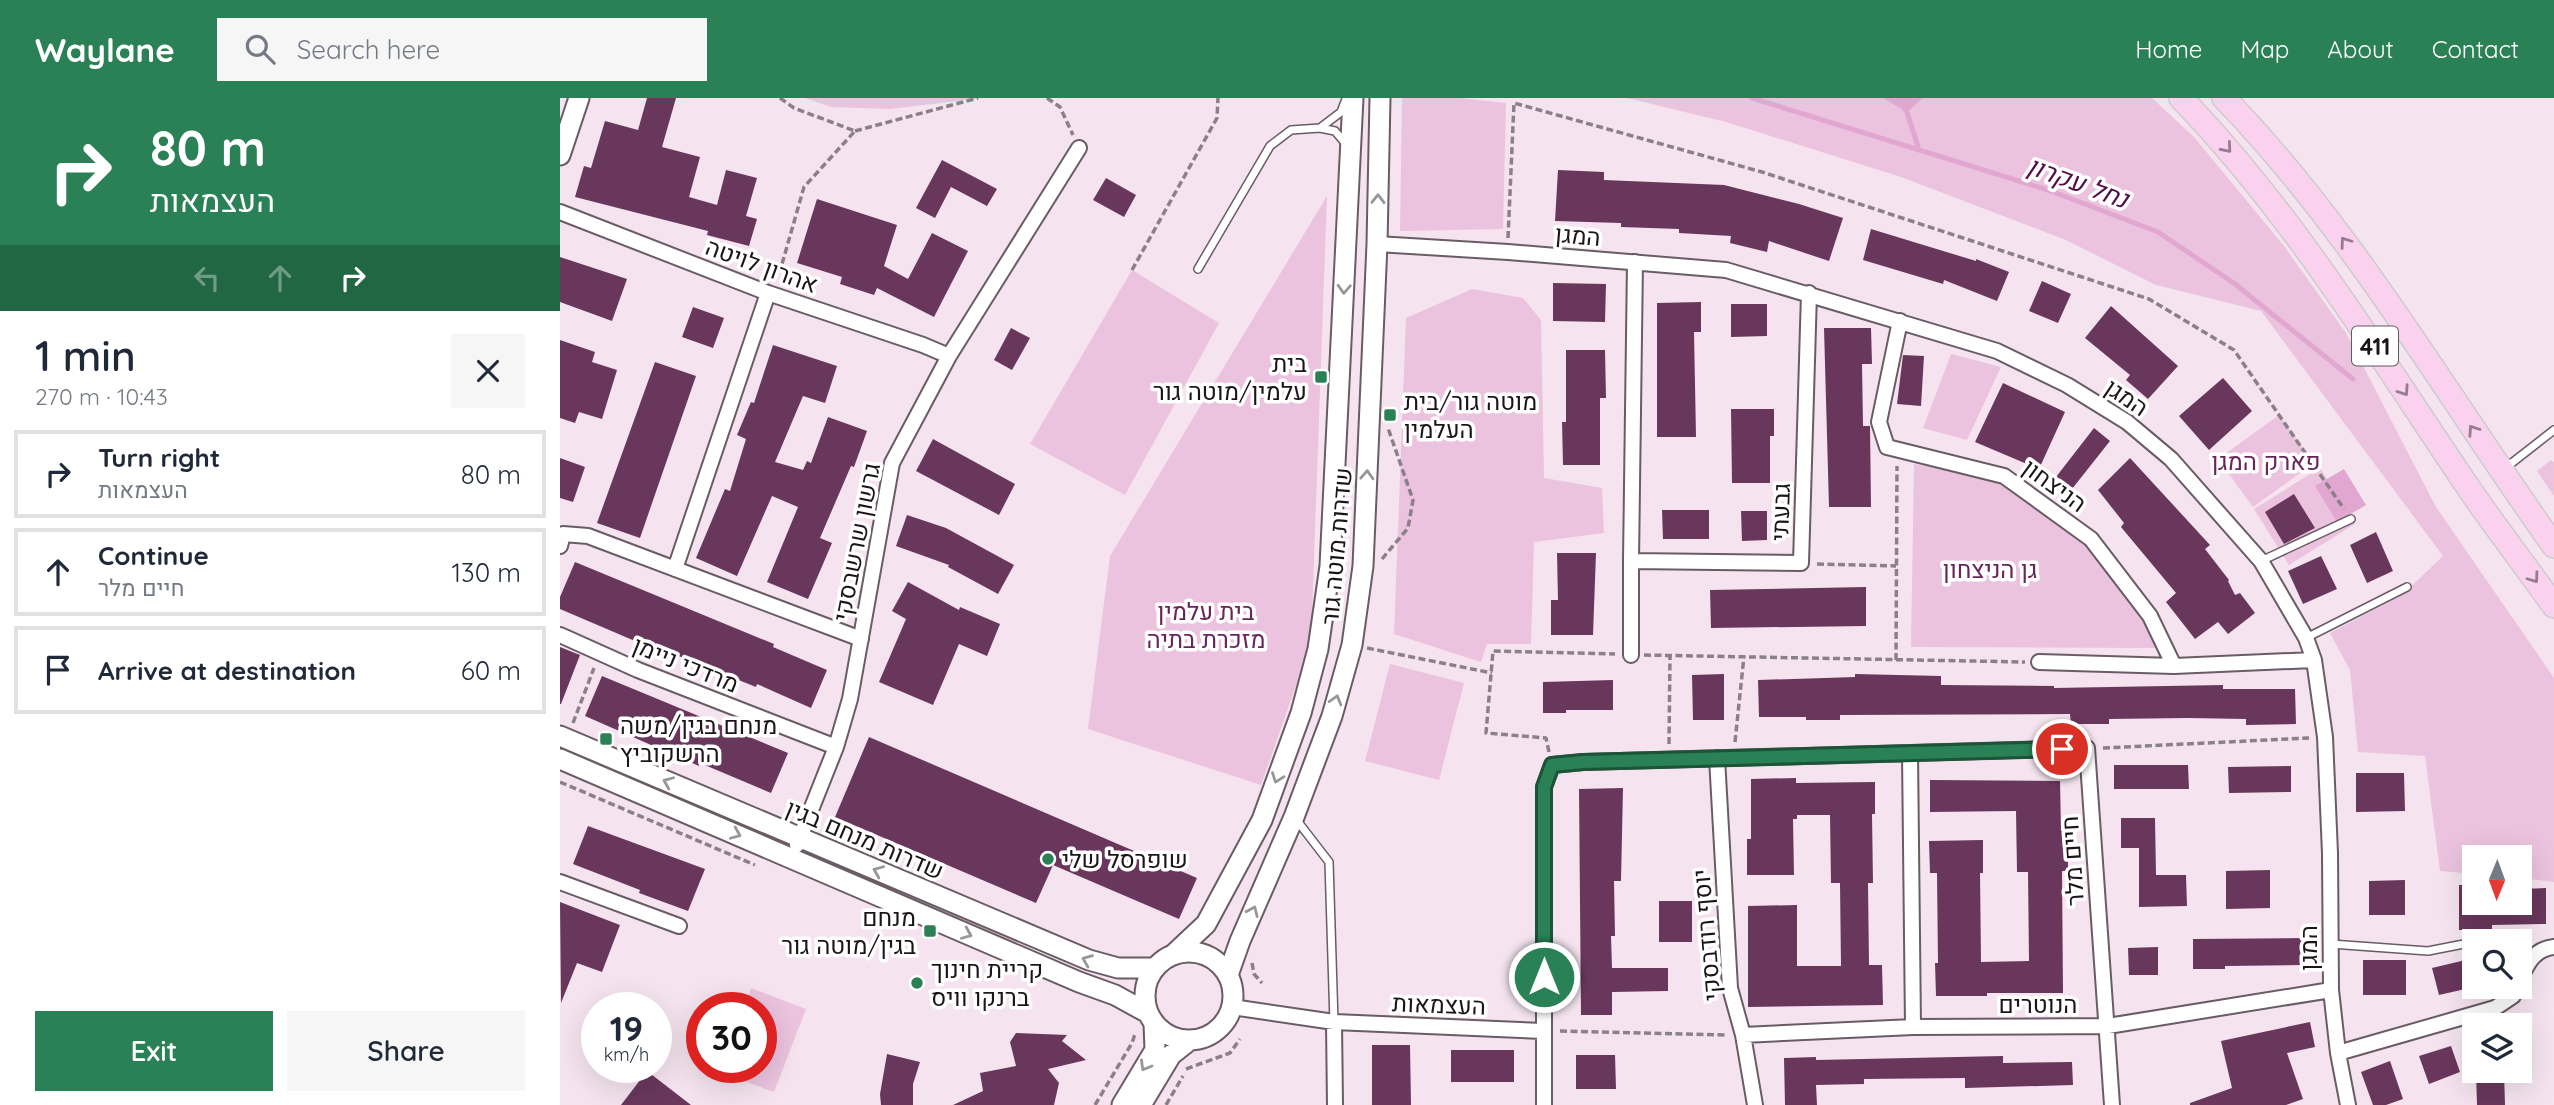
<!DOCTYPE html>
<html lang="en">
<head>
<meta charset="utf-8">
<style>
	body { margin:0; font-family:Quicksand,Heebo,sans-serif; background:#f6f6f7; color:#1f2937; height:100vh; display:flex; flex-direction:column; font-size:26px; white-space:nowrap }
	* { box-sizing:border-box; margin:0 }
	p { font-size:23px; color:#747a83 }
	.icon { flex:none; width:38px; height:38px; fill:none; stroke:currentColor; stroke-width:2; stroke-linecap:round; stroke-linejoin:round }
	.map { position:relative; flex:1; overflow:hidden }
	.details { display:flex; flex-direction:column; background:#fff; width:560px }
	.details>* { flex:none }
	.hud { background:#2a8155; color:#fff; overflow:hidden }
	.needle { width:46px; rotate:181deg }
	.fabs { position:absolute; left:1902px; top:747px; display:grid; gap:14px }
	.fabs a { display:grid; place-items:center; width:70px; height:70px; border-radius:0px; background:#fff; box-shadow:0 7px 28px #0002; font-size:35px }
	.speed { position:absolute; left:21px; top:894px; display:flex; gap:14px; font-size:35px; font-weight:700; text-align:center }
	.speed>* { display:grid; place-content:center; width:91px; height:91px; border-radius:50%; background:#fff; box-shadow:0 7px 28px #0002; line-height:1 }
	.speed small { font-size:18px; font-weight:400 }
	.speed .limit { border:10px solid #d22; background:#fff; color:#111 }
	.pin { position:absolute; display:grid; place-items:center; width:60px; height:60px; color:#fff; margin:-30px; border:4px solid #fff; border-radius:50%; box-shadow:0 2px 7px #0007 }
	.me { position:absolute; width:77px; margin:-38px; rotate:0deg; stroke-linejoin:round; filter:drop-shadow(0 0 5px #0008) }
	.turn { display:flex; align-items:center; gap:24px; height:147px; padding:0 35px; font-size:32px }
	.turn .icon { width:91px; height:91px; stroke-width:2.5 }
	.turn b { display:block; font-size:49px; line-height:60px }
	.lanes { display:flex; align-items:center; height:66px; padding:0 35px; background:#0003; justify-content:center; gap:35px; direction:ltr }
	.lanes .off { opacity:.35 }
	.round { display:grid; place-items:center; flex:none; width:74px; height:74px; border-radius:0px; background:#f6f6f7 }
	.head { display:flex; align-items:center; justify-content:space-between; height:119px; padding:0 35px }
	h1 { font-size:42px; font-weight:600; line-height:52px }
	.primary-button { display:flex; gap:14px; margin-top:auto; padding:14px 35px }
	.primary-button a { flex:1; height:80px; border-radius:0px; background:#2a8155; color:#fff; font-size:28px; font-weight:600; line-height:80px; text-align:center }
	.primary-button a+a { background:#f6f6f7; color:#1f2937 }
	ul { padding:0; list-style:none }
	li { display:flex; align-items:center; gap:21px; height:88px; margin:0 14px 10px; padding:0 21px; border:4px solid #e0e1e3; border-radius:0px }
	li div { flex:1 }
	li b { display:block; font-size:26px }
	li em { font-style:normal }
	header { display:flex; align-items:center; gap:42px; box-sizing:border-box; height:98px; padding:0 35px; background:#2a8155; color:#fff }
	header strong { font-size:33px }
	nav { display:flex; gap:38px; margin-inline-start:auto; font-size:24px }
	.search { width:490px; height:63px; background:#f6f6f7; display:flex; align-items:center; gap:18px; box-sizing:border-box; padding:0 24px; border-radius:0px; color:#747a83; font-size:26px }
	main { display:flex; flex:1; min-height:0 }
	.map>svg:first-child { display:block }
	.green { fill:#ebc3de }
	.water { fill:#e1a7d0 }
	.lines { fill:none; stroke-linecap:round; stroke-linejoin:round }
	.stream { stroke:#e1a7d0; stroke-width:5 }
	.building { fill:#69375c }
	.service-casing { stroke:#695c65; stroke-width:10 }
	.minor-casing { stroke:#695c65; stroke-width:18 }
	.tertiary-casing { stroke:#695c65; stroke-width:23 }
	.primary-casing { stroke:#cdcccc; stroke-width:26 }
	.path { stroke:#8c8088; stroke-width:3.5; stroke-dasharray:7 3.5; stroke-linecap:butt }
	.service { stroke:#fff; stroke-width:7 }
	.minor { stroke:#fff; stroke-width:14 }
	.tertiary { stroke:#fff; stroke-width:19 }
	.primary { stroke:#fad1ee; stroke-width:23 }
	.oneway { stroke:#967c8e }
	.oneway2 { stroke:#989698 }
	.route-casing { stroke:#1b5437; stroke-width:18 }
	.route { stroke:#2a8155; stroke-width:12 }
	.poi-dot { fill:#2a8155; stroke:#fff; stroke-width:2.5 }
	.labels { text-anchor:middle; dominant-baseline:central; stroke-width:7; stroke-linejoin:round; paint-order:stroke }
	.shield { fill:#fff; stroke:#5f5b5e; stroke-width:2 }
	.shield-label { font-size:23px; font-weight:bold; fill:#1b1519 }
	.street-label { font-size:24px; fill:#1b1519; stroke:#fff }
	.poi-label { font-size:24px; fill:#1b1519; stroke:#fff; text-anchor:start }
	.park-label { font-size:24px; fill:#682559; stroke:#fff }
	.water-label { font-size:26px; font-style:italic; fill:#520d44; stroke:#fff }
</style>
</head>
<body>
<header>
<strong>Waylane</strong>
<div class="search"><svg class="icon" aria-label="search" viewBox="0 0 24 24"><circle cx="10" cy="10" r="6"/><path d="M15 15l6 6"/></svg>Search here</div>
<nav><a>Home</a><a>Map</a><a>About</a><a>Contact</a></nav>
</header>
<main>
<section class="details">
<div class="hud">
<div class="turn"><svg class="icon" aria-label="right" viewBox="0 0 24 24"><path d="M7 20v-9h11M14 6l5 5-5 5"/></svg><div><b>80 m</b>העצמאות</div></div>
<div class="lanes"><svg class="icon off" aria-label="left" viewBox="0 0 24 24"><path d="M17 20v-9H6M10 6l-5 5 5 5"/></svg><svg class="icon off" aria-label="ahead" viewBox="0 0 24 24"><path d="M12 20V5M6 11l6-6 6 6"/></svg><svg class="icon" aria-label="right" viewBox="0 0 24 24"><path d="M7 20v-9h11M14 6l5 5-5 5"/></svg></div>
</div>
<div class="head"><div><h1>1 min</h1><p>270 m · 10:43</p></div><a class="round"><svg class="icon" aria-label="close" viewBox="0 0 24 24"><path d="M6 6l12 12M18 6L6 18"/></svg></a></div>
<ul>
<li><svg class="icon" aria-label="right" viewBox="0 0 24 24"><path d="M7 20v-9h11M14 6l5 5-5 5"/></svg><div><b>Turn right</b><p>העצמאות</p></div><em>80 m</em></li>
<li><svg class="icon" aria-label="ahead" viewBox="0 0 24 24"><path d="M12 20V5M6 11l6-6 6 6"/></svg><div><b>Continue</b><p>חיים מלר</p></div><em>130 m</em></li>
<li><svg class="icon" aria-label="arrive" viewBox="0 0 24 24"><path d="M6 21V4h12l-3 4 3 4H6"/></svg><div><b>Arrive at destination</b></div><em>60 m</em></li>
</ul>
<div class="primary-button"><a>Exit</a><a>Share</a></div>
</section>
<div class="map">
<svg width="1994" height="1007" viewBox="0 0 1994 1007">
	<rect width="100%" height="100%" fill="#f5e4ef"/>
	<path class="green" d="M245,0H423L330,11L271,9Z
		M842,0H899L946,5L943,131L840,133Z
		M1067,0H1592L1634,39L1724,148L1786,235L1876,409L1994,580V784L1960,780V760H1914V776L1880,773L1865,658L1798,654L1790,572L1770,535L1842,497L1883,458L1701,213L1596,187L1506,142L1341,79L1166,24Z
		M767,98L751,545L701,687L528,631L550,458Z
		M572,172L659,225L565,397L470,346Z
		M912,191L963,200L981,222L984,380L1042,390L1044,435L974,444L971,546H927L921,564L834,536L846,220Z
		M1391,256L1441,269L1407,342L1363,330Z
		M1719,317L1754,365L1693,409L1658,361Z
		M1991,362L1994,364V398L1977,373Z
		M1354,366L1439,381L1529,445L1587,521L1599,550L1351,549Z
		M1760,370L1795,426L1729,467L1694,411Z
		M830,566L904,585L879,682L805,663Z
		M191,890L246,911L214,994L159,974L161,970H201V910H184Z"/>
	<path class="water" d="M1323,0H1363L1347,14Z
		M1784,371L1806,407L1777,424L1755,388Z"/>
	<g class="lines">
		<path class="stream" d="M1192,0L1491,93L1598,134L1675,186L1793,281
			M1336,0L1347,14L1359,52"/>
	</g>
	<path class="building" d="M87,0H116L102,49L140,59L129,99L157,107L166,72L197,80L186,118L197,121L189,148L147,137L148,133L15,99L24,68L31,70L45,23L78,32Z
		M382,62L437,91L427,108L391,89L375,120L356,110Z
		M998,72L1044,74V82L1164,87L1239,106L1283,120L1269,163L1209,143L1207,154L1170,145L1171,138L1119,135V131L1061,129V125L995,123Z
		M546,80L576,97L564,119L533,102Z
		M257,101L337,127L324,168L348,181L372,135L408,153L374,219L317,190L314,197L280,186L282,179L237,165Z
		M1311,131L1416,163V161L1449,174L1437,203L1384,182L1383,186L1303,162Z
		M0,159L67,181L52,223L0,204Z
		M1482,183L1511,196L1498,225L1469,213Z
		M993,185L1046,186L1045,224L993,223Z
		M1141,204V234H1134L1136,339H1097V205Z
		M1171,206H1207V238L1171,239Z
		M1551,208L1618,268L1588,301L1566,282L1570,277L1525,240Z
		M133,209L164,220L153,250L122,239Z
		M451,230L470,240L452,272L434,262Z
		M1264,230H1311L1312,266H1302L1303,328H1310L1311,409H1269Z
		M0,242L35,254L32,264L57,272L42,321L19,314L15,325L0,320Z
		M213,247L277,268L265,305L243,298L215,364L243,372L247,363L251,365L268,319L307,333L294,369L291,368L260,440L272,445L248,501L207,484L238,409L212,398L177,478L136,460L165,391L170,393L186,341L177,337L191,304L194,305Z
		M1006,252H1045L1046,300H1040V367H1003L1002,324H1006Z
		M1343,257L1364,258L1361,308L1337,306Z
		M95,264L136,278L80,440L37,425Z
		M1663,280L1692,313L1649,352L1619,318Z
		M1443,285L1505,314L1479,371L1415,344Z
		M1171,311H1214V338H1210V385H1172Z
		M1534,330L1550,343L1508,396L1497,388L1501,381L1496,379Z
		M373,341L455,386L439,417L356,373Z
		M0,360L25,369L13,404L0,400Z
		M1570,360L1650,447L1645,451L1669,482L1668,483L1675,497L1680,495L1695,515L1668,536L1658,524L1635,541L1606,504L1616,495L1561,429L1564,425L1538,392Z
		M1734,396L1755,430L1724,446L1705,414Z
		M1102,412H1149V441H1103Z
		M1181,413H1207V442L1182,443Z
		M347,417L386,430L454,467L438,496L388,469L389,467L336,448Z
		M1816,434L1833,473L1807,485L1790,447Z
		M997,455H1036L1033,537H991V502H998Z
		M1761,458L1777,491L1743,506L1728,473Z
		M15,464L214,546L213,549L267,572L251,610L197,586L196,589L111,555L110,558L0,511V499Z
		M348,484L399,512L400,509L440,526L427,558L399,546L373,607L319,584L346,521L332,513Z
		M1306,489V528L1151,530L1150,492Z
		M0,549L20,557L1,606H0Z
		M1164,576V622H1133L1132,577Z
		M1295,576L1381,578V587L1494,588V590L1663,587V591H1735L1736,626L1686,627V621L1628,620L1549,621V626H1511L1510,616L1280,617V622H1246V619H1199L1198,582L1295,579Z
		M42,578L228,655L211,695L140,665L139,668L25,618Z
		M1053,582V612H1006V615H983V584Z
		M309,639L637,780L619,821L493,767L476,805L275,719Z
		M1554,667H1628L1629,691H1554Z
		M1731,668V694L1669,695L1668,669Z
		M1796,675H1844L1845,713L1796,714Z
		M1236,680V685L1315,684V716H1312L1313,785H1308L1309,867H1322L1323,907L1188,909V808L1237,807V868H1281L1280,785H1271L1270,717H1237V721H1233L1234,777H1187V741H1191V681Z
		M1370,682L1500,683L1501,733H1508V773H1502L1503,895H1427V898H1376L1375,865H1378L1377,775H1370L1369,743L1423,742V775H1420L1421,864L1469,863L1468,774H1457L1456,713L1370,714Z
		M1063,690L1061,783H1054L1055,838H1051L1052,870H1108V893L1052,894V917H1021L1019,691Z
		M1561,720H1595L1596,777H1626L1627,808L1579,809V750H1561Z
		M28,728L145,771L128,813L79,795L80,792L13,766Z
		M1710,772V810L1666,811V773Z
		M1845,782V817H1809V783Z
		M1899,787H1914V805H1960V791L1986,790V826L1932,827V832H1899Z
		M1099,803H1132V844H1099Z
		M0,804L60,827L42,874L17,865L1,905Z
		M1744,840V867L1665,868V871H1633V841Z
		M1598,849V877H1569L1568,850Z
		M1914,860V889L1879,897L1872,870Z
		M1803,862H1846V897H1803Z
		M1750,924L1755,949L1727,955L1743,1001L1726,1007H1630V1005L1672,990L1661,943Z
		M456,935L507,937L502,943L526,962L488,971L499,985L494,1007H393L423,993L420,975L456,968L450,944Z
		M812,947H850L851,1007H812Z
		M1891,948L1900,974L1869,986L1859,958Z
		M891,952H954V984H891Z
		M327,956L360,964L353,986V1007H321L320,996Z
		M1016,957H1055L1056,991H1016Z
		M1443,958V965L1512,964L1513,987L1405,990V980L1304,981V986L1256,987L1257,1007H1225L1224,960L1256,959V962Z
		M1830,963L1843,1001L1826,1007H1813L1801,974Z
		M87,973L131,1007H61Z
		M1916,973H1944L1945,1007H1917Z"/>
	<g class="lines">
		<defs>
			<path id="service" d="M760,30L781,14L786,1
				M638,171L710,48L731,32L760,30L775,33L786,46
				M1944,371L1994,332
				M1701,463L1791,421
				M1746,540L1847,489
				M735,720L769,764L774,924
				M1771,846L1868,853L1914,844"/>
			<path id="minor" d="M0,114L208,195L363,247L389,258
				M817,146L948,154L1166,172L1437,253L1507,287L1567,324L1611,361L1701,463L1746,540L1754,562L1765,639L1770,755L1771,892L1778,955L1788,1007
				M1075,164L1071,463L1241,465L1249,195
				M1340,223L1319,324L1327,349L1444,378L1531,441L1590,518L1614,568L1754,562
				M0,448L3,436L28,438L301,541
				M115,471L208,195
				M0,537L78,572L276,649
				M1071,557V463
				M1479,564L1614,568
				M1350,655L1527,650L1552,1007
				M1157,660L1170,890L1183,937L1195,1007
				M237,747L276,649L290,601L332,365L389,258L519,50
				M0,784L119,828
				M1960,882C1967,866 1974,851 1994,849
				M672,909L774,924L984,933V689L992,667L1023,664L1350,655L1353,929
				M774,924L775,1007
				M984,933V1007
				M1183,937L1353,929L1548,928L1771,892
				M1778,955L1935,910L1953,898L1957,889"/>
			<path id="tertiary" d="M0,57L19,0
				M0,638L529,862L558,870H594
				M0,661L519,884L555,897L588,915
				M585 898a44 44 0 1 1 88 0a44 44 0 1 1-88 0Z
				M613,857L646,826L702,722L741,615L758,551L770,468L793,0
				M668,877L680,843L734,719L772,618L792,547L803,468L817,146L820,0
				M562,1007L595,952L594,926
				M581,1007L611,957L630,942"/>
			<path id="primary" d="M1621,0C1734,117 1819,258 1910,392C1937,431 1966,469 1994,508
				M1664,0C1794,134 1886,297 1994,448"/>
		</defs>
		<use href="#service" class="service-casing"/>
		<use href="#minor" class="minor-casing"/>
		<use href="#tertiary" class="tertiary-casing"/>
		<use href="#primary" class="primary-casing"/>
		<path class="path" d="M220,0L234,10L295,33L244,89L220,173
			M487,0L500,9L513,37
			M295,33L418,0
			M948,140L954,5L1202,74L1589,201L1674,252L1784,411
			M572,172L657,20L658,0
			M822,461L848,430L853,402L828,330
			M1257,466L1336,468
			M807,550L932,575
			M1084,557L1465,564
			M1336,562L1337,368
			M13,625L34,570
			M1175,644L1184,558
			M1109,646L1110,558
			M1543,650L1749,640
			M989,654L986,640L926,635L933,553L1055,556
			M0,684L195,767
			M692,865L694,876L702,885
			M1000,933L1167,937
			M626,971L670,955L680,941
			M535,1007L572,945L575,936
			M606,1007L623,978"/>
		<use href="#service" class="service"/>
		<use href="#minor" class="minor"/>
		<use href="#tertiary" class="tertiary"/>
		<use href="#primary" class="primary"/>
	</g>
	<defs><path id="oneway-chevron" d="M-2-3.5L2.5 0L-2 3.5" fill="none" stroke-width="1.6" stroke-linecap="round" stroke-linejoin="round" transform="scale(1.75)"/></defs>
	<g class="oneway">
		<use href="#oneway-chevron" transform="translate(1667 50) rotate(49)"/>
		<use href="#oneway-chevron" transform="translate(1785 144) rotate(-126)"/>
		<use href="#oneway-chevron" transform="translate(1844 293) rotate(56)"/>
		<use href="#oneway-chevron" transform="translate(1913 332) rotate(-124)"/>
		<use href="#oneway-chevron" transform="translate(1974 480) rotate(54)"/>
	</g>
	<g class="oneway2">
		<use href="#oneway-chevron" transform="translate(818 101) rotate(-89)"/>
		<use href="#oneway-chevron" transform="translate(784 191) rotate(93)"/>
		<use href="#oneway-chevron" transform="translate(807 377) rotate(-87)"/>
		<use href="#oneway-chevron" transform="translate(776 602) rotate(-74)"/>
		<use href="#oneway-chevron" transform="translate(717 680) rotate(110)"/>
		<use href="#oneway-chevron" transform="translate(108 684) rotate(-157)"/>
		<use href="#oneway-chevron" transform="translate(176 736) rotate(23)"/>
		<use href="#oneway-chevron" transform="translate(318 773) rotate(-157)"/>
		<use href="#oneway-chevron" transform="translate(693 813) rotate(-66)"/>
		<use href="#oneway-chevron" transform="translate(407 836) rotate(23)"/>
		<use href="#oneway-chevron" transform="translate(527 862) rotate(-158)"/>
		<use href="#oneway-chevron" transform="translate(585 968) rotate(120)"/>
	</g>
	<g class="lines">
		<defs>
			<path id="route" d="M984,879V689L992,667L1023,664L1502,651"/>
		</defs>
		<use href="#route" class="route-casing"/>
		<use href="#route" class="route"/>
	</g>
	<g class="poi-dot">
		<rect x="754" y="272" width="14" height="14" rx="3.5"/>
		<rect x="823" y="310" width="14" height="14" rx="3.5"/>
		<rect x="39" y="634" width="14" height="14" rx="3.5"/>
		<circle cx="488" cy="761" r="7"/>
		<rect x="363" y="826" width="14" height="14" rx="3.5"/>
		<circle cx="357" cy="885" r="7"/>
	</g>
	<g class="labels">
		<rect class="shield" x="1792" y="228.5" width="46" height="39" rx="5"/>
		<g class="shield-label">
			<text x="1815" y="248">411</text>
		</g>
		<g class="street-label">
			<text transform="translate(1018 137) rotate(5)">המגן</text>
			<text transform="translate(202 167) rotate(20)">אהרון לויטה</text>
			<text transform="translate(1567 299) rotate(34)">המגן</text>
			<text transform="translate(1495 387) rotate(36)">הניצחון</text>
			<text transform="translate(1220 414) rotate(-88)">גבעתי</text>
			<text transform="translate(296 444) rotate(-79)">גרשון שרשבסקי</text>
			<text transform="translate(776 448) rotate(-85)">שדרות מוטה גור</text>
			<text transform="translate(126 566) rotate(22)">מרדכי ניימן</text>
			<text transform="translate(305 741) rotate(23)">שדרות מנחם בגין</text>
			<text transform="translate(1512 763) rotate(-94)">חיים מלר</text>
			<text transform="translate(1146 837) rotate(-95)">יוסף רודבסקי</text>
			<text transform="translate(1748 850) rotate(-90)">המגן</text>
			<text transform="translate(879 906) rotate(2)">העצמאות</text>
			<text x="1478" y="906">הנוטרים</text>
		</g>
		<g class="poi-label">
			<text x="747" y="265" text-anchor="end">בית<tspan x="747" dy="28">עלמין/מוטה גור</tspan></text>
			<text x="844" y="303">מוטה גור/בית<tspan x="844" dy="28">העלמין</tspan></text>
			<text x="60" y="627">מנחם בגין/משה<tspan x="60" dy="28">הרשקוביץ</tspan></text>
			<text x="502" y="761">שופרסל שלי</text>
			<text x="356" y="819" text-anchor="end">מנחם<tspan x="356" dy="28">בגין/מוטה גור</tspan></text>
			<text x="371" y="871">קריית חינוך<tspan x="371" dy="28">ברנקו וויס</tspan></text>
		</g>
		<g class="park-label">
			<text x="1706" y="363">פארק המגן</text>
			<text x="1430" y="471">גן הניצחון</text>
			<text x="646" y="513">בית עלמין<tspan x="646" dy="28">מזכרת בתיה</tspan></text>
		</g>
		<g class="water-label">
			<text transform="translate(1518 84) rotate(20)">נחל עקרון</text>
		</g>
	</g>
</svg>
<div class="fabs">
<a><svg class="needle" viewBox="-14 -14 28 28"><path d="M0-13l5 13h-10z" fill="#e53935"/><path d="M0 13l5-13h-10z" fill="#747a83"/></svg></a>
<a><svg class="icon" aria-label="search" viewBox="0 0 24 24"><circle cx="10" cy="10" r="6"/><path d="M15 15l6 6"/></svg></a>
<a><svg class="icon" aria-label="layers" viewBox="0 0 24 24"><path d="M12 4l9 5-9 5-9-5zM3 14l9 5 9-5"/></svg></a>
</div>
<div class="speed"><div>19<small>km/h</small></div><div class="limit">30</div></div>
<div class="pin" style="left:1502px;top:651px;background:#d93025"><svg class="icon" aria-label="arrive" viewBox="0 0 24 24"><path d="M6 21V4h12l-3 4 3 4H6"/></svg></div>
<svg class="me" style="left:984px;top:879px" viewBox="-20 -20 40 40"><circle r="17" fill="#2a8155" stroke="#fff" stroke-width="3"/><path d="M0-11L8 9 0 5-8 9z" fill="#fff"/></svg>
</div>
</main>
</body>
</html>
